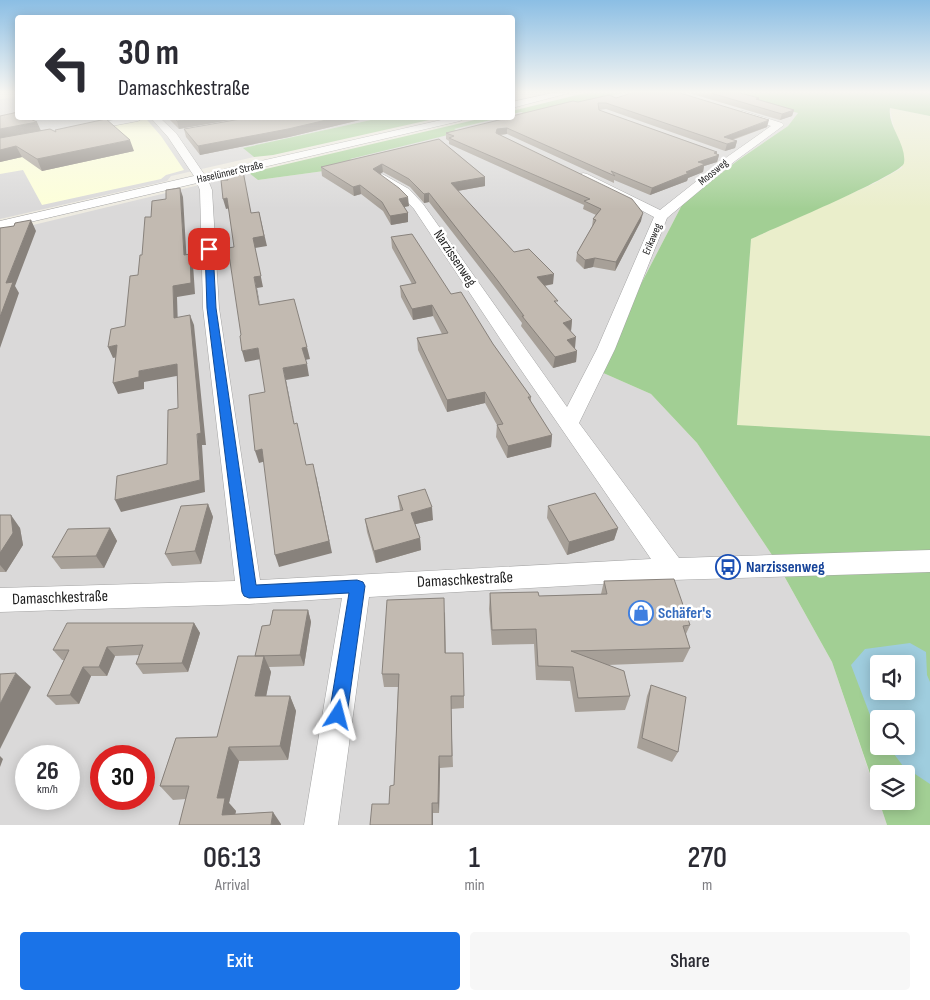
<!DOCTYPE html>
<html lang="en">
<head>
<meta charset="utf-8">
<style>
	body { margin:0; font-family:"Sofia Sans Condensed",sans-serif; background:#f7f7f7; color:#2b2b33; height:100vh; display:flex; flex-direction:column; font-size:19px; white-space:nowrap }
	* { box-sizing:border-box; margin:0 }
	p { font-size:16px; color:#7c7c81 }
	.icon { flex:none; width:28px; height:28px; fill:none; stroke:currentColor; stroke-width:2; stroke-linecap:round; stroke-linejoin:round }
	.map { position:relative; height:825px; overflow:hidden }
	.sheet { display:flex; flex-direction:column; background:#fff; flex:1 }
	.sheet>* { flex:none }
	.top-card { position:absolute; left:15px; top:15px; width:500px; height:105px; border-radius:5px; box-shadow:0 2px 12px #0003; background:#fff; color:#2b2b33; overflow:hidden }
	.tools { position:absolute; left:870px; top:655px; display:grid; gap:10px }
	.tools a { display:grid; place-items:center; width:45px; height:45px; border-radius:5px; background:#fff; box-shadow:0 2px 12px #0003; font-size:25px }
	.speed { position:absolute; left:15px; top:745px; display:flex; gap:10px; font-size:25px; font-weight:700; text-align:center }
	.speed>* { display:grid; place-content:center; width:65px; height:65px; border-radius:50%; background:#fff; box-shadow:0 2px 12px #0003; line-height:1 }
	.speed small { font-size:12px; font-weight:400 }
	.speed .limit { border:8px solid #d22; background:#fff; color:#111 }
	.pin { position:absolute; display:grid; place-items:center; width:42px; height:42px; color:#fff; margin:-21px; border-radius:10px; box-shadow:0 2px 8px #0006 }
	.me { position:absolute; width:55px; margin:-28px; rotate:9deg; stroke-linejoin:round; filter:drop-shadow(0 0 4px #0008) }
	.turn { display:flex; align-items:center; gap:18px; height:105px; padding:0 20px; font-size:22px }
	.turn .icon { width:65px; height:65px; stroke-width:2.5 }
	.turn b { display:block; font-size:35px; line-height:42px }
	.eta { display:flex; justify-content:space-evenly; align-items:center; height:85px; text-align:center }
	.eta b { font-size:30px; font-weight:600; line-height:35px }
	.cta { display:flex; gap:10px; margin-top:auto; padding:10px 20px }
	.cta a { flex:1; height:58px; border-radius:5px; background:#1a73e8; color:#fff; font-size:20px; font-weight:600; line-height:58px; text-align:center }
	.cta a+a { background:#f7f7f7; color:#2b2b33 }
	.map>svg:first-child { display:block }
	.residential { fill:#dad9d9; fill-rule:evenodd }
	.education { fill:#fdffd9 }
	.farmland { fill:#eaeecb }
	.forest { fill:#a2cf94; fill-rule:evenodd }
	.water { fill:#9fcdde; fill-rule:evenodd }
	.lines { fill:none; stroke-linecap:round; stroke-linejoin:round }
	.minor-casing { stroke:#a3a3a3; stroke-width:1 }
	.minor { fill:#fff; fill-rule:evenodd }
	.wall { fill:#a7a098 }
	.shaded-wall { fill:#88827c }
	.building { fill:#c2bab1; stroke:#88827c }
	.route { fill:#1a73e8; stroke:#114b97 }
	.labels { text-anchor:middle; dominant-baseline:central; stroke-width:5; stroke-linejoin:round; paint-order:stroke }
	.far-street-label { font-size:11px; fill:#1c1c1c; stroke:#fff }
	.street-label { font-size:14px; fill:#1c1c1c; stroke:#fff }
	.near-transit-label { font-size:16px; font-weight:bold; fill:#164399; stroke:#fff; text-anchor:start }
	.near-street-label { font-size:16px; fill:#1c1c1c; stroke:#fff }
	.near-shop-label { font-size:16px; font-weight:bold; fill:#366cbe; stroke:#fff; text-anchor:start }
</style>
</head>
<body>
<div class="map">
<svg width="930" height="825" viewBox="0 0 930 825">
	<rect width="100%" height="100%" fill="#eeebe1"/>
	<path class="residential" d="M623,93H726L799,112L788,126L737,161L683,203L629,307L601,372L651,394L697,443L774,558L832,662L887,825H0V233L249,173L258,180L346,168L359,164L349,159L459,131L453,129L499,118H512L513,114L521,112L530,116ZM26,756H69V799H26ZM101,756H144V799H101Z
		M17,97L18,118H380L244,148L254,157L171,176L167,181L0,219V99Z"/>
	<path class="education" d="M147,120L161,136L184,170L166,175L161,179L42,205L23,170L0,174V149L130,121Z"/>
	<path class="farmland" d="M890,108L930,116V436L737,426L751,239L875,183L902,168Z"/>
	<path class="forest" d="M585,93H623L530,116L521,112L513,114L512,111Z
		M726,93H930V116L890,108C887,126 907,144 904,163C903,174 770,230 751,239L737,425L930,436V555L774,558L697,443L651,394L601,372L629,307L683,203L737,161L788,126L798,113Z
		M380,118H438L273,155L254,157L243,148Z
		M483,118H499L454,129L460,132L350,159L360,164L346,168L258,180L249,173Z
		M930,571V825H887L879,801H906V774H879V800L832,662L783,574ZM879,664H906V691H879ZM879,719H906V746H879Z"/>
	<path class="water" d="M910,643L926,652L927,675L930,682V784L903,766L888,746H906V719H879V733L875,728L851,665L865,649ZM879,664H906V691H879Z"/>
	<g class="lines">
		<defs>
			<path id="minor" d="M552,93H569L512,108V102Z
				M743,111L782,123L784,125L735,161L667,218L615,349L579,423L679,558L930,550V572L672,580L369,597L338,825H304L342,598L249,604L0,612V588L235,581L203,308L200,190L197,183L0,229V221L194,176L168,137L151,118H160L176,133L204,174L450,118H465L460,121L208,180L212,190L219,308L260,580L651,559L517,364L414,209L401,195L376,178L382,174L386,176L409,189L423,204L567,407L597,349L654,217L577,176L583,173L587,174L660,210L727,157L771,126L740,116V112Z
				M125,118H143L138,121L85,131L80,128L85,125Z"/>
		</defs>
		<use href="#minor" class="minor-casing"/>
		<use href="#minor" class="minor"/>
	</g>
	<path class="wall" d="M689,93H740L759,98V100L794,110L792,116L780,120Z
		M680,94L767,127L733,140L737,141L735,148L725,151L606,109L599,110L717,152V154L719,155L717,162L704,166L703,172L688,178L687,181L650,195L614,180V183L507,134L500,135L641,221L615,271L593,267L584,269L576,261L577,253L592,227L593,219L596,215L583,209L584,205L449,144V141L446,139V133L578,102L616,98Z
		M0,116L41,131L56,132L134,151L42,171L22,157L0,162Z
		M168,118H241L179,129Z
		M246,118H368L289,137L200,155L186,137L184,129Z
		M439,139L485,177V186L458,191L514,252L553,284L545,286L558,305L572,320L571,331L574,348L577,351L576,362L553,368L521,326L522,323L498,291L429,202L424,203L410,187L383,172L380,174L409,206L404,207L408,213V222L391,225L383,211L361,194L354,196L322,176L321,167Z
		M391,237L451,294L493,344L531,397V402L552,435L551,447L507,458L496,437L497,425L485,403L447,412L418,350L417,338L442,334L433,316L413,320L401,297L400,286L412,284L392,248Z
		M398,496L433,520L415,524L420,538L421,550L376,563L367,532L365,519L400,510Z
		M208,504L213,517L201,564L172,566L165,554Z
		M548,506L618,528L614,540L567,555L547,518Z
		M0,515L20,528L23,545L6,572H0Z
		M110,528L117,541L104,568L61,569L52,557Z
		M604,581L690,625L686,634L690,648L683,662L608,665L630,696L625,710L575,712L570,681L536,680L534,644L492,645L489,609L490,593L539,596L601,594Z
		M273,610H308L311,622L304,666L269,667L271,672L266,696H290L296,711L288,760L239,761L229,803L236,811L235,814L273,812L271,825H179L186,799L173,800L160,786L176,738L217,737L238,656H255L262,626L270,625Z
		M445,612L446,653L464,696V708L451,709L453,767L440,768L439,813H433V825H370L389,804L394,785L398,687H384L382,674Z
		M194,623L200,633L188,672L143,674L136,664L139,655L115,656L107,676H91L79,704L56,705L47,696L64,660H62L53,650Z
		M651,685L678,752L672,762L637,748L647,696Z"/>
	<path class="shaded-wall" d="M794,110L792,116L780,120L782,114Z
		M196,118H241L179,129L177,121Z
		M335,118H368L289,137L200,155L198,146Z
		M769,120L767,127L722,143L724,137Z
		M37,122L42,133L0,141V129Z
		M507,128V134L496,135L497,129Z
		M130,140L134,151L42,171L37,159Z
		M737,141L735,148L725,151L727,144Z
		M16,146L22,157L0,162V150Z
		M717,152L716,156L719,155L717,162L704,166L703,172L688,178L687,181L650,195L652,188L686,172L698,162Z
		M382,164L383,172L374,178L373,169Z
		M485,177V186L451,192V183Z
		M360,185L361,194L354,196L353,187Z
		M180,188L183,197L187,265L184,255Z
		M429,193V202L424,203V194Z
		M408,197L409,206L399,208V199Z
		M227,198L230,208L226,209L223,199Z
		M259,212L267,246L255,248L263,287L257,288L262,316L254,277L253,238Z
		M408,213V222L391,225L390,216Z
		M643,213L641,221L615,271L616,262Z
		M31,220L36,231L15,286L19,293L0,348V317L6,283Z
		M190,254L193,264L195,294L177,297L178,328L174,318L173,286Z
		M595,258L593,267L584,269L585,260Z
		M554,274L553,284L536,287L537,277Z
		M432,305L433,316L413,320L412,309Z
		M190,315L194,325L206,445H202L205,492L121,512L115,500L200,480Z
		M572,320L571,331L563,323Z
		M576,337L575,348L565,350L567,340Z
		M117,345L122,356L113,358L108,347Z
		M307,347L310,359L305,360L302,348Z
		M258,348L261,359L245,362L242,351Z
		M577,351L576,362L553,368L555,357Z
		M177,364L182,375L144,382V389L118,394L113,383L139,371Z
		M307,364L309,376L286,380L297,436L283,368Z
		M485,392V403L447,412V400Z
		M552,435L551,447L507,458L508,446Z
		M262,449L266,461L259,463L255,451Z
		M316,476L332,553L279,567L275,555Z
		M208,504L213,517L201,564L195,551Z
		M432,507L433,520L412,525L411,513Z
		M11,515L20,528L23,545L6,572L0,565V553Z
		M110,528L117,541L104,568L96,556Z
		M618,528L614,540L567,555L569,542Z
		M420,538L421,550L376,563L374,551Z
		M308,610L311,622L304,666L300,655Z
		M194,623L200,633L188,672L182,663Z
		M107,647L115,656L107,676L99,667Z
		M264,656L271,672L263,712L255,696Z
		M83,667L91,676L79,704L70,695Z
		M16,673L31,687L0,749V704Z
		M290,696L296,711L288,760L280,746Z
		M229,747L239,761L229,803L236,811L233,825L222,815L217,798Z
		M0,756L3,759L0,767Z
		M439,756L440,768L439,813L438,803Z
		M432,803L433,813V825H432Z
		M273,812L281,824V825H271Z"/>
	<path class="building" d="M632,93H680L769,120L724,137L737,141L727,144L606,103H598L599,110L717,152L714,153L719,155L698,162L705,164L686,172L689,173L652,188L611,171L615,176L507,128L497,129L496,133L632,199L643,213L616,262L595,258L585,260L577,253L596,220L593,219L601,209L584,201L590,199L449,138L454,136L446,133L507,118H512V116L573,101L578,102L609,95L616,98Z
		M711,93H740L759,98L756,99L794,110L782,114Z
		M18,112V118H28L37,122L0,129V116Z
		M174,118H196L177,121Z
		M246,118H335L288,129L198,146L184,129Z
		M106,119L130,140L37,159L16,146L0,150V138L50,129L56,132L55,130Z
		M439,139L485,177L451,183L514,252L529,249L554,274L537,277L558,301H554L572,320L563,323L576,337L567,340L577,351L555,357L522,316H524L498,281L429,193L424,194L409,179L382,164L373,169L399,188L408,197L399,199L408,213L390,216L382,202L360,185L353,187L321,167Z
		M243,171L251,213L259,212L264,236L253,238L261,276L254,277L259,305L294,299L307,347L302,348L307,364L283,368L294,424L297,423L306,465L313,464L329,541L275,555L262,449L255,451L249,395L265,392L258,348L242,351L240,336L241,335L228,248L234,247L227,198L223,199L221,180H228L227,173Z
		M180,188L184,255L190,254L191,283L173,286L174,318L190,315L201,433L197,434L200,480L115,500L117,476L167,464L168,410L178,408L177,364L139,371V377L113,383L117,345L108,347L111,329L125,326L130,276L138,275L140,255H142L145,217H151L152,201L166,199V190Z
		M31,220L6,283L13,282L0,317V228L14,226L15,223Z
		M412,234L451,294L461,292L493,344L531,397H528L552,435L508,446L497,425L503,424L485,392L447,400L417,338L448,333L432,305L412,309L400,286L416,283L391,237Z
		M425,489L432,507L411,513L420,538L374,551L365,519L403,510L398,496Z
		M595,493L618,528L569,542L548,506Z
		M208,504L195,551L165,554L181,506Z
		M0,515H11L13,533L0,553Z
		M110,528L96,556L52,557L68,529Z
		M674,579L690,625L683,626L690,648L571,651L624,671L630,696L578,698L573,667L538,666L536,629L492,630L490,593L538,592L539,596L607,594L604,581Z
		M444,598L445,653H463L464,696H451L452,756H439L438,803H432V825H370L372,804H389L390,786L394,785L399,674H382L387,600Z
		M273,610H308L300,655L255,656L262,626L270,625Z
		M67,623H194L182,663L136,664L143,645L107,647L99,667H83L70,695L47,696L69,650H53Z
		M238,656H264L255,696H290L280,746L229,747L217,798H225L222,815L273,812L271,825H179L189,786H160L176,738L217,737Z
		M16,673L0,704V674Z
		M651,685L686,697L678,752L642,738Z"/>
	<linearGradient id="sky" x2="0" y2="1"><stop stop-color="#8bbee4"/><stop offset="0.44" stop-color="#f7f6f2"/><stop offset="1" stop-color="#f7f6f2" stop-opacity="0"/></linearGradient>
	<rect width="930" height="209" fill="url(#sky)"/>
	<path class="route" d="M209,246L213,249L216,308L256,585L357,580L363,582L365,586L347,715L344,721L338,723L332,721L329,715L349,593L249,598L244,596L242,592L207,308L205,249Z"/>
	<defs>
		<symbol id="bus-ring" viewBox="-11 -11 22 22"><circle r="9.5" fill="#fff" stroke="#1a4fb4" stroke-width="1.5"/><path d="M-5-6H5V4H4V6H2V4H-2V6H-4V4H-5ZM-3.5-4V0h7V-4ZM-3.5 1.2v1.5H-2V1.2ZM2 1.2v1.5H3.5V1.2Z" fill="#1a4fb4"/></symbol>
		<symbol id="shop-ring" viewBox="-11 -11 22 22"><circle r="9.5" fill="#fff" stroke="#3f7fe0" stroke-width="1.5"/><path d="M-5-2.5h2.3a2.7 3.5 0 0 1 5.4 0H5L5.5 6h-11ZM-1.5-2.5h3a1.5 2.3 0 0 0-3 0Z" fill="#3f7fe0"/></symbol>
	</defs>
	<g fill-rule="evenodd">
		<use href="#bus-ring" x="714" y="553" width="28" height="28"/>
		<use href="#shop-ring" x="627" y="599" width="28" height="28"/>
	</g>
	<g class="labels">
		<g class="far-street-label">
			<text transform="translate(230 172) rotate(-13)">Haselünner Straße</text>
			<text transform="translate(713 172) rotate(-40)">Moosweg</text>
			<text transform="translate(652 239) rotate(-67)">Erikaweg</text>
		</g>
		<g class="street-label">
			<text transform="translate(455 258) rotate(56)">Narzissenweg</text>
		</g>
		<g class="near-transit-label">
			<text x="746" y="567">Narzissenweg</text>
		</g>
		<g class="near-street-label">
			<text transform="translate(465 580) rotate(-3)">Damaschkestraße</text>
			<text transform="translate(60 598) rotate(-2)">Damaschkestraße</text>
		</g>
		<g class="near-shop-label">
			<text x="658" y="613">Schäfer's</text>
		</g>
	</g>
</svg>
<div class="tools">
<a><svg class="icon" aria-label="sound" viewBox="0 0 24 24"><path d="M4 9h4l5-4v14l-5-4H4zM17 9q2 3 0 6"/></svg></a>
<a><svg class="icon" aria-label="search" viewBox="0 0 24 24"><circle cx="10" cy="10" r="6"/><path d="M15 15l6 6"/></svg></a>
<a><svg class="icon" aria-label="layers" viewBox="0 0 24 24"><path d="M12 4l9 5-9 5-9-5zM3 14l9 5 9-5"/></svg></a>
</div>
<div class="speed"><div>26<small>km/h</small></div><div class="limit">30</div></div>
<div class="pin" style="left:209px;top:249px;background:#d93025"><svg class="icon" aria-label="arrive" viewBox="0 0 24 24"><path d="M6 21V4h12l-3 4 3 4H6"/></svg></div>
<svg class="me" style="left:338px;top:715px" viewBox="-20 -20 40 40"><path d="M0-17L14 15 0 8-14 15z" fill="#1a73e8" stroke="#fff" stroke-width="4"/></svg>
<div class="top-card">
<div class="turn"><svg class="icon" aria-label="left" viewBox="0 0 24 24"><path d="M17 20v-9H6M10 6l-5 5 5 5"/></svg><div><b>30 m</b>Damaschkestraße</div></div>
</div>
</div>
<section class="sheet">
<div class="eta">
<div><b>06:13</b><p>Arrival</p></div>
<div><b>1</b><p>min</p></div>
<div><b>270</b><p>m</p></div>
</div>
<div class="cta"><a>Exit</a><a>Share</a></div>
</section>
</body>
</html>
